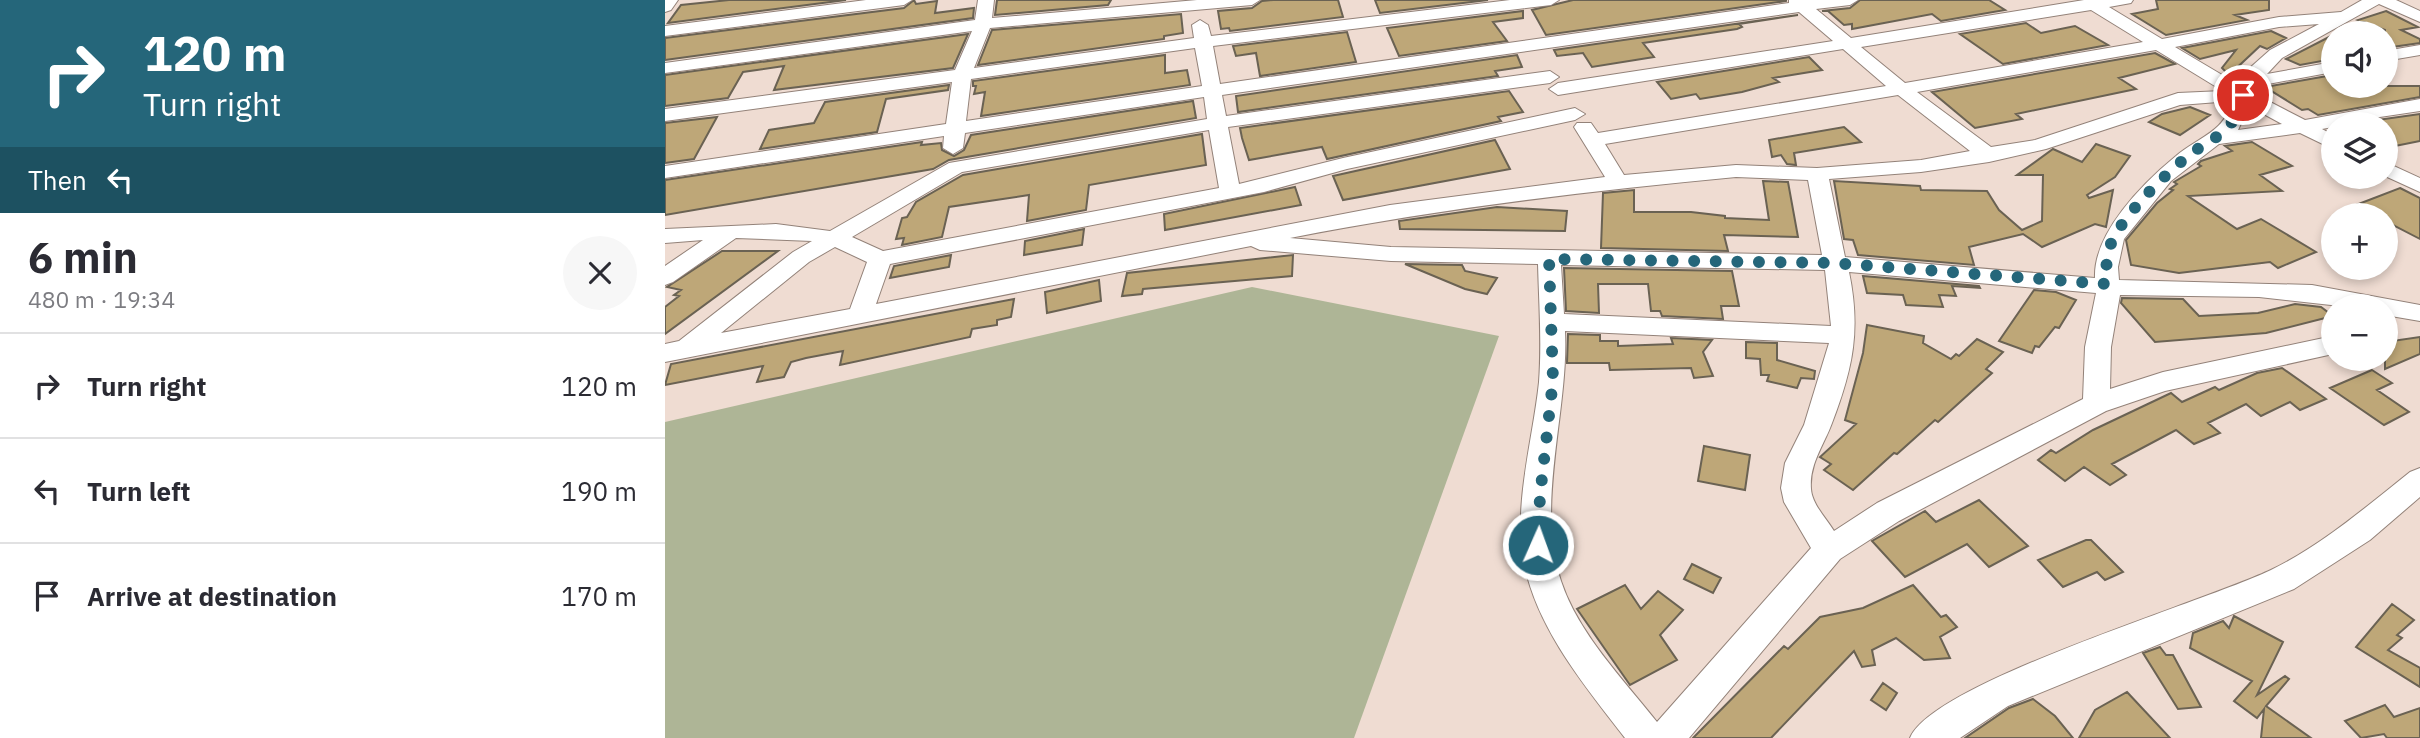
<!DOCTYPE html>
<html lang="en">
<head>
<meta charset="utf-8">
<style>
	body { margin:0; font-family:"IBM Plex Sans",sans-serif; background:#f7f7f7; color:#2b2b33; height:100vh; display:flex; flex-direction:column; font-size:26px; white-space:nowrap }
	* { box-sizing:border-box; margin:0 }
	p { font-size:23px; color:#7c7c81 }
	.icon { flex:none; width:38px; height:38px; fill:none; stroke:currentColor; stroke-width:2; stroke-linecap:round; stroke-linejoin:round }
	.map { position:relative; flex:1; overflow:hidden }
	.details { display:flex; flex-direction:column; background:#fff; width:665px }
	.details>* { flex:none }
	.guide { background:#25667a; color:#fff; overflow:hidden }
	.fabs { position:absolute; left:1656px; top:21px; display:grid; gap:14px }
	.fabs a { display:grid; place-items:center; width:77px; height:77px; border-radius:50%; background:#fff; box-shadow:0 4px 10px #0003; font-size:35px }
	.pin { position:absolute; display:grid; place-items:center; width:60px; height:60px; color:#fff; margin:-30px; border:4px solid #fff; border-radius:50%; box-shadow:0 2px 7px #0007 }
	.me { position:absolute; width:77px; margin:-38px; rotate:2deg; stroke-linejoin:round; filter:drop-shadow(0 0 5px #0008) }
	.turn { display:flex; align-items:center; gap:24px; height:147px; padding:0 28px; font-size:32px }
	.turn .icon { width:91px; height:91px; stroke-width:2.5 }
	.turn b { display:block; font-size:49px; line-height:60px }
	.then { display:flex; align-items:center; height:66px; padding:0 28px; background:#0003; gap:14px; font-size:26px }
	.round { display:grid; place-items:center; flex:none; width:74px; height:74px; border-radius:37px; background:#f7f7f7 }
	.head { display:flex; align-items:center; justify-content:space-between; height:119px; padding:0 28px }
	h1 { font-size:42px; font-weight:700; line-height:52px }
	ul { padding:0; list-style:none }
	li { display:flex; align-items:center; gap:21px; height:105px; padding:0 28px; border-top:2px solid #e1e1e2 }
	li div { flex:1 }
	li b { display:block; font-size:26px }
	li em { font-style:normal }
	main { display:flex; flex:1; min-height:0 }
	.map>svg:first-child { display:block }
	.green { fill:#aeb596 }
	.building { fill:#bea778; stroke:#6a6253; stroke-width:2 }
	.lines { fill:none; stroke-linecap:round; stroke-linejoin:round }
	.minor-casing { stroke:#938279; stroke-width:2 }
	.minor { fill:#fff; fill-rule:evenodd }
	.route { stroke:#25667a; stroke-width:12; stroke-dasharray:0 21.6 }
</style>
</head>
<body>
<main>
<section class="details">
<div class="guide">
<div class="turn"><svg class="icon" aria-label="right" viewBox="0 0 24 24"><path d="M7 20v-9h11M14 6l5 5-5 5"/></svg><div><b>120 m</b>Turn right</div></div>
<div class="then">Then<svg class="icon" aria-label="left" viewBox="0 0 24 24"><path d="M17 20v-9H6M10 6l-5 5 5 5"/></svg></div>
</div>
<div class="head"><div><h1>6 min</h1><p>480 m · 19:34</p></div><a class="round"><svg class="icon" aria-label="close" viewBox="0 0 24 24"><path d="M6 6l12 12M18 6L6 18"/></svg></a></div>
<ul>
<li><svg class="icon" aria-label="right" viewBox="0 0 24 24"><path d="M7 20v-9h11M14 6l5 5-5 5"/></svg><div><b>Turn right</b></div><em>120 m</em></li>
<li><svg class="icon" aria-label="left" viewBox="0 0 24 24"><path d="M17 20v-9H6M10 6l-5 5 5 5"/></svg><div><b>Turn left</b></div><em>190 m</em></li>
<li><svg class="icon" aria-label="arrive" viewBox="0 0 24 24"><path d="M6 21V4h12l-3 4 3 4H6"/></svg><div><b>Arrive at destination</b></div><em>170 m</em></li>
</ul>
</section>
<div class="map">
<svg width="1755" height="738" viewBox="0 0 1755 738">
	<rect width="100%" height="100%" fill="#efdcd2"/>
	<path class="green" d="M587,287L834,336L689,738H0V422Z"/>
	<path class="building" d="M64,0H181L3,23L16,5Z
		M249,0L251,4L272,1L270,13L309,8L308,18L0,60V38L239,8Z
		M332,0H446L443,5L330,15Z
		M608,0H673L678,17L565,31L564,28L556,29L553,11L587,8L597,1Z
		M710,0H823L715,13Z
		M908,0H1121V1L881,35L867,10Z
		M1195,0H1324L1340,10L1276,21L1267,14L1187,29V24L1179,25L1163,11H1157L1185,8Z
		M1491,0H1604V10L1570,15L1582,20L1501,35L1467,14L1493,9Z
		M858,11V18L828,22L842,41L734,56L722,28Z
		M1721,11L1753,27L1736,30L1755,39V43L1720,48V30L1693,20Z
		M516,14L518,33L499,36V39L313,65L327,30Z
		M1133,15L1074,24L1077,27L1072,29L978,43L989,57L927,67L918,53L892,56L889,50Z
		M1361,23L1376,33L1410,26L1443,45L1338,64L1295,34Z
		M1606,31L1621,38L1602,49L1595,46L1564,75L1557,68L1571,50L1535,59L1517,48Z
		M682,32L691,62L595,76L591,53L571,56L568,46Z
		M303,34L288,68L109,90L119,66L78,72L63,98L0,106V75Z
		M1668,35V59L1635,65L1621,59Z
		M1490,53L1510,64L1454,78L1471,89L1351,114L1357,119L1310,128L1267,92Z
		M500,55V73L522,70L525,85L316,116L320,92L309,94L311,86H308V81Z
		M852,55L857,67L830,71L833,76L573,112L571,96Z
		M1144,57L1157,70L1108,78L1114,82L1077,92L1035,99L1031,94L1006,99L992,82Z
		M1668,75V86H1755V97L1653,115L1643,109L1637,110L1600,87Z
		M284,85L283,90L221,99L212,132L95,149L104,130L149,123L160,102Z
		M844,91L858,112L833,117L836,121L662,159L657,147L584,160L577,138L575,128Z
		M528,101L531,118L284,160L268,169L0,215V180L257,142L256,145L276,143L277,150L289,156L299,150L306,135Z
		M1525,107L1545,115L1515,135L1484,122L1497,114Z
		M1755,114V141L1720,148V124H1684Z
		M52,117L29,159L0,163V123Z
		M1179,127L1196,142L1129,153L1131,165L1122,164L1116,155L1107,157L1104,140Z
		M537,134L541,165L424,185L421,210L362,221L364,195L284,207L277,237L237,245L239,238L231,239L237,218L242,217L251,202L298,175Z
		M830,140L845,169L678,200L668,176Z
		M1587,142L1627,166L1595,175L1617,191L1523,196L1572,229L1596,219L1651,252L1613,268L1605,262L1514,273L1466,265L1461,240L1492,203L1508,190L1505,189L1512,184L1509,182L1536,166L1533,164L1536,161L1567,151L1560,146Z
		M1431,144L1465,156L1450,177L1422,195L1424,198L1448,190L1441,227L1430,224L1377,247L1358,234L1304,247L1309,265L1193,255L1188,240L1179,239L1169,181L1255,186L1256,190L1322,191L1334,210L1357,230L1377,221L1378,175H1352L1388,149L1417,162Z
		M1098,181L1123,182L1133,237L1059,235L1063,251L936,248L938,193L969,190V212H1026L1060,216V218L1104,220Z
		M630,187L636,205L500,230L499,214Z
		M1735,188L1755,198V239L1720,221V215H1710L1691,205Z
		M832,207L902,211L900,231L735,229L734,221Z
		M419,229L417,245L359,255L360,241Z
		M57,251H113L0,334V307L14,296L9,295L16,290L2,287Z
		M286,255L284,267L225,278L229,266Z
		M628,255L627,276L478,289L477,294L457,296L462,273Z
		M740,264L797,265L800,271L832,278L822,294L800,289Z
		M899,268L1067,271L1074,306H1056L1058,319L997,316L995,311H986L983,284H933L934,313L901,311Z
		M1198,276L1314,286L1315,288L1287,286L1291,296L1274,295L1278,307L1241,305L1238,295L1202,293Z
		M434,280L436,301L382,313L380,292Z
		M1369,290L1391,292L1411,300L1394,328L1390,327L1374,347L1370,346L1367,353L1334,341Z
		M1457,298L1518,299L1534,316L1593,313L1630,304L1656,307L1668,316L1601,333L1490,342L1456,303Z
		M349,299L346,317L332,320V325L307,329L305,337L175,365L178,351L141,358L126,362L119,377L92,382L98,366L0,385L6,364Z
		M1202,325L1259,336L1258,343L1286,359L1291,354L1294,356L1312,339L1338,352L1321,369L1327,373L1273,422L1270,420L1232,454L1229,453L1188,490L1159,470L1166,464L1155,457L1191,424L1180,420L1198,353Z
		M903,334L935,335V341H953V346L1008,344L1006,338L1047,340L1038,352L1048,376L1029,378L1026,368L945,370L944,363H902Z
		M1755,337V354L1720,369V342Z
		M1081,342L1112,343V360L1150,371L1149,379L1136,378L1132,388L1102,381L1104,375H1096L1095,359L1081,358Z
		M1617,368L1661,399L1635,410L1625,402L1596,416L1581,404L1543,423L1555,433L1529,444L1511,430L1447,464L1461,475L1445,485L1419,467L1400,481L1373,460L1386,450L1391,453L1428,430L1506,393L1517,402L1550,387L1554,390L1592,373Z
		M1707,370L1727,383L1712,390L1744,412L1719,425L1665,388Z
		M1039,446L1085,455L1080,490L1033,481Z
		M1314,500L1363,546L1324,567L1302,544L1240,577L1207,541L1260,511L1271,522Z
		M1421,540H1426L1458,572L1440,580L1432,572L1398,587L1373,560Z
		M1027,564L1056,578L1048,593L1019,579Z
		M960,585L976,609L993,591L1018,610L995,635L1012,660L965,685L912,609Z
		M1248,585L1276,617L1281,615L1292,627L1275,637L1285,658L1259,660L1231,638L1207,650L1210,665L1197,667L1189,651L1106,738H1028L1119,646L1123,649L1155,617L1198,608Z
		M1727,604L1749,620L1732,635L1737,638L1723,650L1755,668V687L1691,647Z
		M1569,616L1618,642L1592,695L1620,676L1624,679L1601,706L1646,738H1596L1599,709L1592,718L1569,701L1587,681L1525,648L1528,633L1558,621L1564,628Z
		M1495,647L1501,655H1508L1536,707L1513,709L1478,653Z
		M1218,683L1232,693L1221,710L1206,700Z
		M1462,692L1505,738H1414L1430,710Z
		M1368,699L1390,716L1408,738H1300L1344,708Z
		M1720,705L1729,717L1755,708V738H1722L1719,734L1696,738L1680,721Z"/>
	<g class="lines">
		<defs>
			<path id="minor" d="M0,0H13L6,10L0,12Z
				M201,0H247L239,5L0,36V26Z
				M313,0H329L327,18L532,0H595L587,5L325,28L309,68L529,38L527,25L535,20L543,25L546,36L845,0H894L886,5L548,46L555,84L1124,3V0H1193L1185,5L1151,9L1186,38L1419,0H1468L1466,3L1444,7L1497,39L1614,17L1676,12L1697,0H1731L1755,11V22L1714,4L1617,58L1602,74L1668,62V72L1587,87L1586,92L1640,120L1755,99V111L1668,124V127L1657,129L1668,135V149L1635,133L1554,144L1506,181L1459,239L1453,267L1454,280L1647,285L1755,305V321L1720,315V306H1675L1594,297L1455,295L1446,347L1445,389L1498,372L1668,336V354L1500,391L1441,411L1234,521L1175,559L1024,738H960C920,686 872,629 859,563C848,504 868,440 874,382C877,342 874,304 873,264L726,261L595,250L586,246L0,362V344L14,341L128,252L147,241L71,238L8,282L0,285V266L38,240L0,243V229L111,224L165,231L284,163L542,119L539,97L300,133L298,148L288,154L278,148L279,136L0,178V166L281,124L287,82L0,121V109L290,70L307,31L0,73V63L310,20ZM1426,10L1478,42L1240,83L1196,47ZM1134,12L1168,41L893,83L884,89L893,95L1178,49L1221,86L933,133L926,123H912L909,127L940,177L725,205L211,304L225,264L599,192L682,169L910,120L920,114L910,108L678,158L574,184L563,127L885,83L894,77L885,71L561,116L557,95ZM1654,24L1605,50L1569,82L1510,47L1614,27ZM530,48L537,86L301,121L306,79ZM1491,50L1558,91L1513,93L1370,140L1326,147L1252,92ZM1233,95L1305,151L1256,160L1152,168L1071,165L959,175L940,144ZM1566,101C1562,131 1532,138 1511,156C1478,183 1428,233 1430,278L1180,257L1164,179L1256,172L1324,162L1381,149L1515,105ZM1584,106L1617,124L1573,130ZM544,130L554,188L218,251L187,237L297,172ZM1071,177L1143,180L1157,255L726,247L625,238C772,209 921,191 1071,177ZM170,247L202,262L185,309L56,333L144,262ZM896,265L1160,270L1166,326L899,314ZM1184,272L1431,293L1420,347L1418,399L1212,503L1169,531C1161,518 1147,504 1146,489C1144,464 1159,445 1167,423C1188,368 1196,330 1184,272ZM900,331L1164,343L1139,425L1120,463L1116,488L1119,502L1146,548L992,722C958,679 913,633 896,581C870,505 904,410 900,331Z
				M1755,45V55L1720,61V51Z
				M1720,162L1755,178V192L1720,176Z
				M1755,468V497L1705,540L1629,589L1343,706L1295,738H1245C1268,682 1540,602 1606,570C1657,545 1701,507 1745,472Z"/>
		</defs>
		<use href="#minor" class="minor-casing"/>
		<use href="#minor" class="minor"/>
	</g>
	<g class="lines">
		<path class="route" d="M873,545L875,496L888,380L884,259L1168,263L1441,284C1441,269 1441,255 1447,241C1460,214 1499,175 1523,156C1553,133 1568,135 1578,95"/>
	</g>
</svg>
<div class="fabs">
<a><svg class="icon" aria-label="sound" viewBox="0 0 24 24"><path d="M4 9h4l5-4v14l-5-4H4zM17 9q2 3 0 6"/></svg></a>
<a><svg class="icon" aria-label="layers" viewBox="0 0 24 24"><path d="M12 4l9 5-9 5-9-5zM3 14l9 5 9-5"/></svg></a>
<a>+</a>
<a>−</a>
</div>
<div class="pin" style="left:1578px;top:95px;background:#d93025"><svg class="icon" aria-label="arrive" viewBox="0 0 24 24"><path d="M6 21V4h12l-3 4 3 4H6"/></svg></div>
<svg class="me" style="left:873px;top:545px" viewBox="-20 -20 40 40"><circle r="17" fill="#25667a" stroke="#fff" stroke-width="3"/><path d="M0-11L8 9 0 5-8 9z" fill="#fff"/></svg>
</div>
</main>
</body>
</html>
